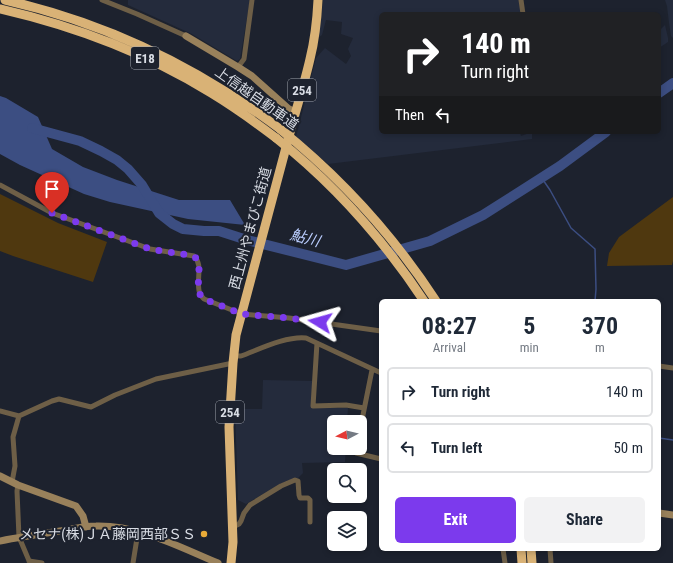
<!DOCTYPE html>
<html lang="en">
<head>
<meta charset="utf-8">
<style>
	body { margin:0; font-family:"Roboto Condensed","Noto Sans JP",sans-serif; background:#f2f2f3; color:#1f2937; height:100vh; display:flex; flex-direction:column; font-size:15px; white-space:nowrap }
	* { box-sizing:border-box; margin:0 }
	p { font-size:13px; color:#747a83 }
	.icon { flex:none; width:22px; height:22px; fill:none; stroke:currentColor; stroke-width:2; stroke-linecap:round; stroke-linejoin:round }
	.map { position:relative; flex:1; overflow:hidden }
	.details { position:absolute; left:379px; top:299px; width:282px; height:252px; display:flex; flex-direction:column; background:#fff; border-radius:6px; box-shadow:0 2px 6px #0003 }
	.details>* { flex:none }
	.top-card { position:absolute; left:379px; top:12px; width:282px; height:122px; border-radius:6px; box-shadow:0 2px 6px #0003; background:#202124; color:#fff; overflow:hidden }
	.needle { width:26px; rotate:263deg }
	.fabs { position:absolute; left:327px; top:415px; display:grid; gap:8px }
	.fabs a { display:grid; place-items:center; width:40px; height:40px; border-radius:6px; background:#fff; box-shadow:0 2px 6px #0003; font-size:20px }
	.pin { position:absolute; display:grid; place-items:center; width:34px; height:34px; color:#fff; margin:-41px -17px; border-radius:50% 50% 50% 0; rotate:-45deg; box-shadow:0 0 4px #0007 }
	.pin .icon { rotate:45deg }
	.me { position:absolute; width:44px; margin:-22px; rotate:278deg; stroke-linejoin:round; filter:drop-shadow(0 0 3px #0008) }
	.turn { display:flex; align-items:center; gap:14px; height:84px; padding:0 16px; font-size:18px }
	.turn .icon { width:52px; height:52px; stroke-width:2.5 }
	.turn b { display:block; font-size:28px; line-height:34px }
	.then { display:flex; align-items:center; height:38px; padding:0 16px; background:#0003; gap:8px; font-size:15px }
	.eta { display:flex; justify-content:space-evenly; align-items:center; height:68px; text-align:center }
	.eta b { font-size:24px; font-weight:700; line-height:28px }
	.cta { display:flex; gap:8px; margin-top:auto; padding:8px 16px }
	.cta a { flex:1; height:46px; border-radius:6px; background:#7c3aed; color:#fff; font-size:16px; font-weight:700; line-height:46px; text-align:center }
	.cta a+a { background:#f2f2f3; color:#1f2937 }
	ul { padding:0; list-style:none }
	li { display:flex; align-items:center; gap:12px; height:50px; margin:0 8px 6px; padding:0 8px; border:2px solid #e0e1e3; border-radius:6px }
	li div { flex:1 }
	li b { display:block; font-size:15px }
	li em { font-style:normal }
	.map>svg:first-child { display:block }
	.built { fill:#242b3c }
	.green { fill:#4f380f }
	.water { fill:#3c4e82 }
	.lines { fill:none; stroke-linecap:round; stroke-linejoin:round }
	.stream { stroke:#3c4e82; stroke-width:1.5 }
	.river { stroke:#3c4e82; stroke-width:10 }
	.street { stroke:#6e5f47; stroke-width:5 }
	.secondary { stroke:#99815b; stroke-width:7 }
	.highway { stroke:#d9b276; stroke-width:9 }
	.highway-bridge { stroke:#d9b276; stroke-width:9 }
	.route { stroke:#7c3aed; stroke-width:7; stroke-dasharray:0 12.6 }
	.poi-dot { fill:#e9ab38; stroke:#1d222e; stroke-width:1.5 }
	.labels { text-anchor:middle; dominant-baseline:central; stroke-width:4; stroke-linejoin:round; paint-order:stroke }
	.shield { fill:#1d222e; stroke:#a0a4ad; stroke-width:1 }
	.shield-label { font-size:13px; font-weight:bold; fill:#d8dce4 }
	.street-label { font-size:14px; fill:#d8dce4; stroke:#1d222e }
	.poi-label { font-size:14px; fill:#d8dce4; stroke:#1d222e; text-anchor:end }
	.water-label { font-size:15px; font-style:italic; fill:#bacdfe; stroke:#1d222e }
</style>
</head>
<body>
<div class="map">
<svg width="673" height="563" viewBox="0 0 673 563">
	<rect width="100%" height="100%" fill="#1d222e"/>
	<path class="built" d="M128,0H250L240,59L237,61L192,34L128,5Z
		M323,0H519L521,14H381V132H520L521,136L532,132V139L328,164L296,137L316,58L325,48L346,64L351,56L348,49L353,38L341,34L342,22L326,20L322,35L318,38Z
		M665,0H673V38L671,36L669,23L667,6Z
		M665,25L668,38V42L659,48V30L661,29Z
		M263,380L313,381L311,407L348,408L347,422H334V448H346L345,462L302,463L303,473L298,478L280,484L246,504L238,500L235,409H262Z"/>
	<path class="green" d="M0,194L58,223L107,242L93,282L13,256L0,251Z
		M673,197V261L672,265L607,266L609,253L619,237Z"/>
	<path class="water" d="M0,96L6,98L38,117L52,149L83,167L117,180L179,200H230L245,225L188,219L110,202L84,194L20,165L0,154Z"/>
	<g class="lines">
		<path class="stream" d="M541,177L550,190L571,228L595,249L596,289L595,301
			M659,438L673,440"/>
		<path class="river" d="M659,93L673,83
			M32,128L80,141L101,151L117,160L128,169L142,185L159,213L173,224L183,229L204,231H219L247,240L346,265L430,241L483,215L560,166L606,132"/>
		<path class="street" d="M102,0L137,14L186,36
			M521,0L523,14
			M238,67L244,59L252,0
			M0,185L52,213L150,249L194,256C204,265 195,282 200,294C200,295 203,298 204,299L242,314L289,318L381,331
			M317,343L313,406L346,405L364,408
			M234,356H241C260,349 286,336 306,338L381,373
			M659,366L673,368
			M0,411L19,416L52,401L59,399L91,407L115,395L156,379L233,363
			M360,430L372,370
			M356,448V453L381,459
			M12,482L15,466L13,437L19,416
			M18,485L17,491L19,537L30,563
			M233,527L239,524L241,521L244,513L250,505L281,486L295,480L298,481L299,495L300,498H308L310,500V522
			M503,549L505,563
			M550,549L551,563
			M29,561L42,563
			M133,563L138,532"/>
		<path class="secondary" d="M186,36L238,67L252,76L289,109L295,112
			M0,476L18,485L76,506L83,516L86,527
			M659,513L673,515
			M0,541C20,537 40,534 60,531C72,529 84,526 96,526C139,525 179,547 218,563"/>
		<path class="highway" d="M5,0C107,23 196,66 280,129
			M0,9C74,26 146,53 211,93C234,107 255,122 276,138
			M521,549L522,563
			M531,549L532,563
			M231,563L233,542L229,427L233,363L236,335L292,125C298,103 305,81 310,59C315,39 317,20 318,0"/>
		<path class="highway-bridge" d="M280,129C341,178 393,235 436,301
			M276,138C334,184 383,239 424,301"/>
	</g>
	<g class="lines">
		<path class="route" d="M52,213L150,249L194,256C204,265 195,282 200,294C200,295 203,298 204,299L242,314L289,318L320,322"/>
	</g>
	<circle class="poi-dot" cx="204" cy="534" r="4"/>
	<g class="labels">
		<g class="shield">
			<rect x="131" y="47" width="28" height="22" rx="3"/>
			<rect x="288" y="79" width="28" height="22" rx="3"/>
			<rect x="216" y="401" width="28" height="22" rx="3"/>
		</g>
		<g class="shield-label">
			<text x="145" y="58">E18</text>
			<text x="302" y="90">254</text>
			<text x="230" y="412">254</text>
		</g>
		<g class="street-label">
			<text transform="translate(257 98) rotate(35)">上信越自動車道</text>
			<text transform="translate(250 228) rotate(-75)">西上州やまびこ街道</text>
		</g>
		<g class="poi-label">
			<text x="196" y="534">メセナ(株)ＪＡ藤岡西部ＳＳ</text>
		</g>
		<g class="water-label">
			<text transform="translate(305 238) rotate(15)">鮎川</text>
		</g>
	</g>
</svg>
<div class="fabs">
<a><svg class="needle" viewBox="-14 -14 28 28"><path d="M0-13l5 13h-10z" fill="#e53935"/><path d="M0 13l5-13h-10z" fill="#747a83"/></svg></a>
<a><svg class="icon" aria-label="search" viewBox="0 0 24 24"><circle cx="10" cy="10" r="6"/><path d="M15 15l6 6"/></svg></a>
<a><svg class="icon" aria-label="layers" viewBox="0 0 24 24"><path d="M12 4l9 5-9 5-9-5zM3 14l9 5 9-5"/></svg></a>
</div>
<div class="pin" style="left:52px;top:213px;background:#d93025"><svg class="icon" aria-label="arrive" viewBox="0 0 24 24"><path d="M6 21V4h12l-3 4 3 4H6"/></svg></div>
<svg class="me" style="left:320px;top:322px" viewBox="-20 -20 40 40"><path d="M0-17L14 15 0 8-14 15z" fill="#7c3aed" stroke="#fff" stroke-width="4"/></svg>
<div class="top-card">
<div class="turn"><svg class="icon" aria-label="right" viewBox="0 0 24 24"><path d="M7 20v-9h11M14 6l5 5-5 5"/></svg><div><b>140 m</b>Turn right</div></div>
<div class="then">Then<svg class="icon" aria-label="left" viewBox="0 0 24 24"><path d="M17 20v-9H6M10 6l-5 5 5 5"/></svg></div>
</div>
<section class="details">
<div class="eta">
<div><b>08:27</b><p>Arrival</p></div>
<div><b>5</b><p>min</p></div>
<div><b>370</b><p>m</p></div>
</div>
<ul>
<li><svg class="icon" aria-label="right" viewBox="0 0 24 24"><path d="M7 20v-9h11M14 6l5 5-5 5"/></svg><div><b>Turn right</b></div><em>140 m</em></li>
<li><svg class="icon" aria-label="left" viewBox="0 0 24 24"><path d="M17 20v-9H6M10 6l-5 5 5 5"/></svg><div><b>Turn left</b></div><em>50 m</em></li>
</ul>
<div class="cta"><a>Exit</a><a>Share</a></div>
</section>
</div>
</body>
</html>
